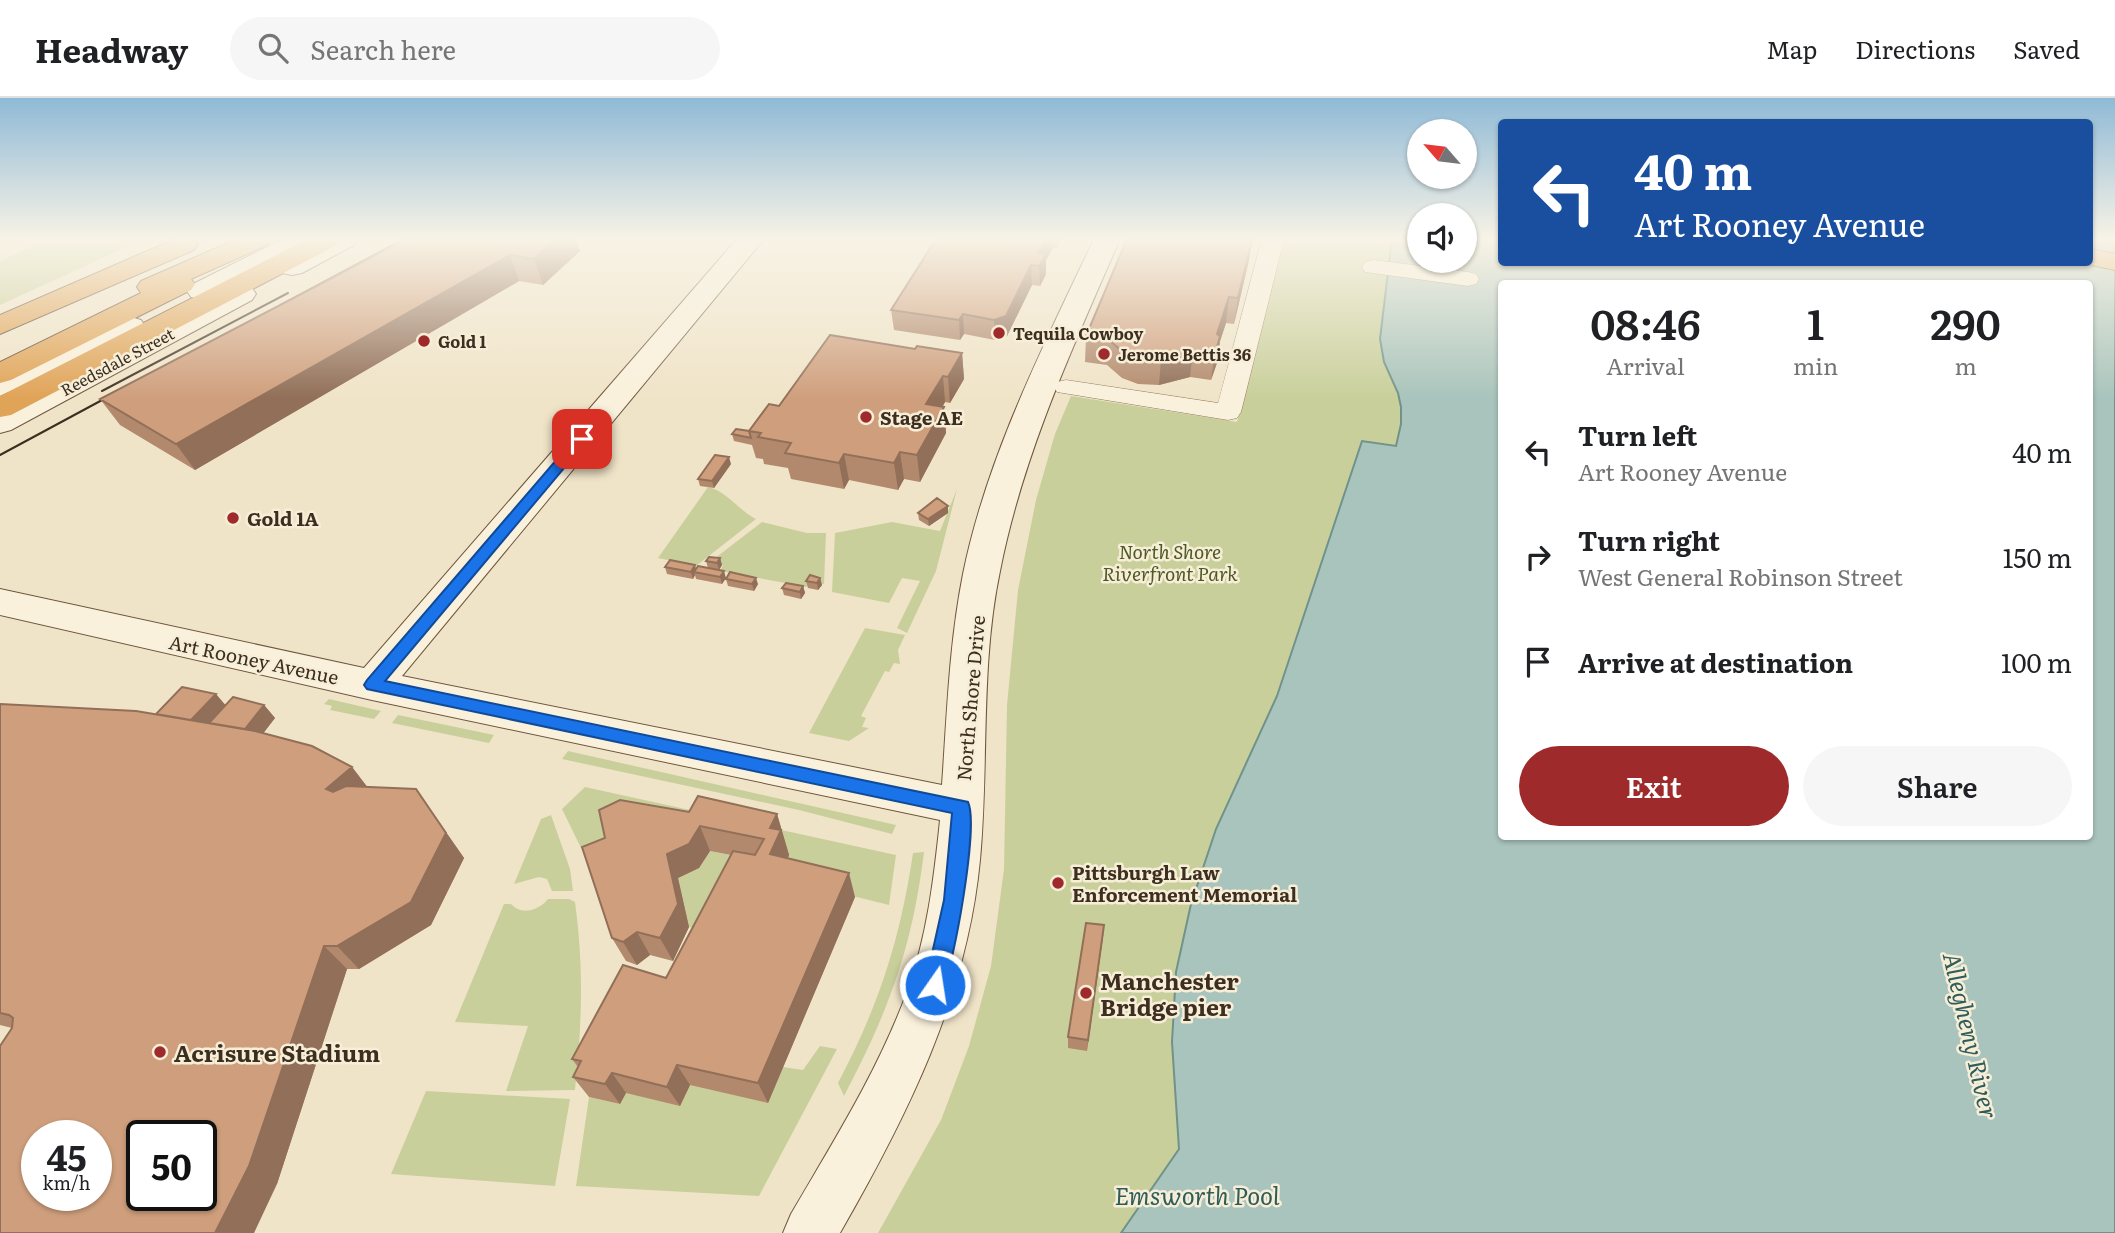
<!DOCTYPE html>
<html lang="en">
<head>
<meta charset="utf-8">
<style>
	body { margin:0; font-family:Literata,serif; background:#f6f6f6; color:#202124; height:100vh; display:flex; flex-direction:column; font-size:26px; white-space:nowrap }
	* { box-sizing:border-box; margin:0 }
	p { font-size:23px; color:#757577 }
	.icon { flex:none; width:38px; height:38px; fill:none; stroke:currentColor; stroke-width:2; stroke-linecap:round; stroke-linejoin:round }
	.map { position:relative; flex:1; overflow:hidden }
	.panel { position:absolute; left:1498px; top:182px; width:595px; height:560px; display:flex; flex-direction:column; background:#fff; border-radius:7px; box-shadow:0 2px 5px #0004 }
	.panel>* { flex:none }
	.top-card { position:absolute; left:1498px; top:21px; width:595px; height:147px; border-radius:7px; box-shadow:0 2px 5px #0004; background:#1a4fa0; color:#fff; overflow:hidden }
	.needle { width:46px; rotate:298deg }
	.buttons { position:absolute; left:1407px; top:21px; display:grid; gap:14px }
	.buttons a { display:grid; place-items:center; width:70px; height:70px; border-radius:50%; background:#fff; box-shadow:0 2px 5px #0004; font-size:35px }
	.speed { position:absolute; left:21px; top:1022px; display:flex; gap:14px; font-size:35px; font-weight:700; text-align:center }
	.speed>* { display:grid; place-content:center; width:91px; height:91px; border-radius:50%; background:#fff; box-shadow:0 2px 5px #0004; line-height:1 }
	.speed small { font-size:18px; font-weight:400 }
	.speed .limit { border:4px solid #111; border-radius:10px; background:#fff; color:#111 }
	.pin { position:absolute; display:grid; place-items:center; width:60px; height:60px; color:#fff; margin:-30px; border-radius:14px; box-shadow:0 4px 10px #0006 }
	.me { position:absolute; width:77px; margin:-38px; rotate:13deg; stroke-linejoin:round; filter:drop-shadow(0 0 5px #0008) }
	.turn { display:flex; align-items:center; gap:24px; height:147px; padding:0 21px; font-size:32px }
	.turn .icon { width:91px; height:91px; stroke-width:2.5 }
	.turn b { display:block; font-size:49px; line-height:60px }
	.eta { display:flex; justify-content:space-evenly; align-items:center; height:119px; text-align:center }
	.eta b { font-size:42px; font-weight:600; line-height:49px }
	.cta { display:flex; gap:14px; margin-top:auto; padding:14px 21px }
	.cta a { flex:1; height:80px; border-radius:42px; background:#9e2a2b; color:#fff; font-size:28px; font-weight:600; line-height:80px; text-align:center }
	.cta a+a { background:#f6f6f6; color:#202124 }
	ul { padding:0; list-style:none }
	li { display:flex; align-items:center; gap:21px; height:105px; padding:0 21px }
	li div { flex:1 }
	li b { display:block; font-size:26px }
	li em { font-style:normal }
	header { display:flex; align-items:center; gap:42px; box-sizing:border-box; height:98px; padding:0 35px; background:#fff; border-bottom:2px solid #e0e0e0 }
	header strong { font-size:33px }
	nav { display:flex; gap:38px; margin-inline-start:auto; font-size:24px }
	.search { width:490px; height:63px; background:#f6f6f6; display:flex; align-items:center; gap:18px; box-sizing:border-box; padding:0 24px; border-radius:38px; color:#757577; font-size:26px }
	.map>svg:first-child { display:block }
	.green { fill:#c9cf9b }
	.water { fill:#a9c4bc; stroke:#6f938a; stroke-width:2; fill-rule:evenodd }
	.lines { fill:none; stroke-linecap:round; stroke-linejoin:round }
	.street-casing { stroke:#8d765c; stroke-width:1 }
	.secondary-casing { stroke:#6f573f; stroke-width:2 }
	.highway-casing { stroke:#5b4430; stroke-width:2 }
	.street { fill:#faf1dc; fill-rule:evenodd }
	.secondary { fill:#faf1dc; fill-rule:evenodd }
	.highway { fill:#e0a458; fill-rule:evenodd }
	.tram { stroke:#3d2e20; stroke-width:2 }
	.wall { fill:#b2896c }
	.shaded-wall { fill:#916f58 }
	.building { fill:#cf9f7d; stroke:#916f58; stroke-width:2; fill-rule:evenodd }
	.route { fill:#1a73e8; stroke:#114b97; stroke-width:2 }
	.poi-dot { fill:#9e2a2b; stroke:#f7eed8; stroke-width:2.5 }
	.labels { text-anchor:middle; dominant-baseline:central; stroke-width:5; stroke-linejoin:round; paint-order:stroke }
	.far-poi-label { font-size:16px; font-weight:bold; fill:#3d2e20; stroke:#f7eed8; text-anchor:start }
	.far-street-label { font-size:16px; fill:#3d2e20; stroke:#f7eed8 }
	.poi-label { font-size:19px; font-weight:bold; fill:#3d2e20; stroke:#f7eed8; text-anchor:start }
	.park-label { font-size:19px; font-style:italic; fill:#4d5a26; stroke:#f7eed8 }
	.street-label { font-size:19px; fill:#3d2e20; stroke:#f7eed8 }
	.near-poi-label { font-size:23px; font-weight:bold; fill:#3d2e20; stroke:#f7eed8; text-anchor:start }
	.near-water-label { font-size:24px; font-style:italic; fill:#2f5d5a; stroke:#f7eed8 }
</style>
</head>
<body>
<header>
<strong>Headway</strong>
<div class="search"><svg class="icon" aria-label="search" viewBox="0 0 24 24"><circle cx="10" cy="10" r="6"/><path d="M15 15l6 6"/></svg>Search here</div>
<nav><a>Map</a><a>Directions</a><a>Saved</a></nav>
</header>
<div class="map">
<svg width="2115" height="1135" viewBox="0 0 2115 1135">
	<rect width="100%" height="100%" fill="#f0e4c8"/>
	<path class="green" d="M48,141H144L0,207V163Z
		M1284,141H1392L1384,264L1398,295L1401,309V326L1396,349L1362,343L1277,598L1216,731L1191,806L1172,944L1179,1051L1121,1135H878L941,1022L969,948L991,868L1004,771L1007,607L1018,492L1036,402L1055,336L1071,298L1237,324Z
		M708,389C727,393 738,412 756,421L696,468L658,460Z
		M957,391L936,473L907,535L897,530L920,483L902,480L889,505L832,494L835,435L892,424L940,433Z
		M762,424L807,435H826L824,486L811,483L807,489L720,473L723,467L710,464Z
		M865,530L905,537L898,552L900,566L894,565L889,574L885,573L861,618L866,620L862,629L869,630L849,643L809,635Z
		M329,601L381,613L374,621L330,612L332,608L324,606Z
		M398,617L494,637L489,645L392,625Z
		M568,653L896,727L892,736L799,712L562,661Z
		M585,689L896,757L889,807L779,780L778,754L784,741L612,737L581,750L562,711Z
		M551,717L570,771L573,793H552L547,781L539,779L514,786L541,721Z
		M710,753L772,765L714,835L689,829L678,780L699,770Z
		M924,754C912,851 889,912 844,998L838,985C879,907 900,842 913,755Z
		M548,801H569L575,804C584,870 582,926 575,992L506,993L528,928L455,924L504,806H511C522,818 539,812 548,801Z
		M820,948L837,951L759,1098L576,1088L589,999L620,1006L626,995L690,987L783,969L803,972Z
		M426,993L570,1001L555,1088L391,1076Z"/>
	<path class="water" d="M1392,141H1419V163H1465V141H1501L1502,164H2090V141H2109L2115,148V1135H1121L1179,1051L1172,944L1176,874L1191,806L1216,731L1277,598L1362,343L1396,348L1401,326V309L1398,295L1384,264L1380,241ZM1502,186H2090V738H1502Z"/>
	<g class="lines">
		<defs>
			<path id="street" d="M1262,141H1284L1241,314L1237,320L1228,322L1057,294L1054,289L1057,284L1066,282L1218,305Z
				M1373,162L1468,174L1476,176L1479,181L1476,186L1468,188L1365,174L1362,169L1365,164Z"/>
			<path id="secondary" d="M283,141H316L312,147L211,199L201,201L191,199L187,193L191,187Z
				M326,141H358L354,147L302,175L292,177L282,175L278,169L282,163Z
				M737,141H764L402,578L942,687C947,617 949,546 963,476C987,358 1043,249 1094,141H1120C1073,249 1023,356 1000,473C980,568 989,666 980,762C967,899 907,1018 840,1135H783L791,1116C833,1044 878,973 907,894C927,839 934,780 940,722L372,602L0,517V491L364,570Z
				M242,188L252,190L256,196L252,202L11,332L0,335V312L232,190Z
				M131,219L141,222L145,228L141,234L0,298V278Z"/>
			<path id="highway" d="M175,141H195L198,146L194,152L0,236V217Z
				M237,141H271L267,147L191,181L195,186L191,192L11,282L0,285V264L141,195L137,189L141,183Z
				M308,141H341L337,147L11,317L0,319V298Z
				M2090,151L2115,156V172L2081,165L2090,164Z"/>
		</defs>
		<use href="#street" class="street-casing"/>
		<use href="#secondary" class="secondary-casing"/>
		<use href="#highway" class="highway-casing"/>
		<use href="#street" class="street"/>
		<use href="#secondary" class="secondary"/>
		<use href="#highway" class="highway"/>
		<path class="tram" d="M281,207L404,141
			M102,293L288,195
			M0,357L117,294"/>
	</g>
	<path class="wall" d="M407,141H576L580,153L543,187L519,183L195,372L120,327L100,301Z
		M936,141H1061L1057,150H1053L1046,162V176L1040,188L1032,187L1007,238L995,242L964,236L960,242L894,232L891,212Z
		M1127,141H1255L1254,144H1252L1249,162L1234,226L1226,225L1220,243L1217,265L1211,282L1190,279L1159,287L1138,286L1122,280L1107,267L1085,264L1086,238Z
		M915,251L962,255L964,281L950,305L945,304L943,308L946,335L920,384L904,381L898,392L849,382L844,391L791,381L788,370L764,366L763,361L756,360L752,347L734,343L732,336L749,333L779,308Z
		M731,366L714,390L700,388L698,381Z
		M918,415H948L929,428L919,422Z
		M720,460L722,467L719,472L726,480L722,486L696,481L695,477L693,481L667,476L665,469L696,471L708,470L706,463Z
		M820,480L822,487L818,492L808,490L806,483Z
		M726,481L758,486L754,493L728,488Z
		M803,488L805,495L801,501L784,497L782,490Z
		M0,606L156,616L225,607H264L275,620L263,635L352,669L367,689L416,691L464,760L431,827L359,871H347L277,1086L12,930L0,927Z
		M689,714L777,716L789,757L788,760L855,799L768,1005L690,987L680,1008L626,995L620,1006L589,999L573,979L578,969L572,961L666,880L731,757L710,753L699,770L678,780L689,829L673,863L650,857L637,867L626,863L612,840Z
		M1103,839L1087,953L1068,950V939Z"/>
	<path class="shaded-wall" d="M556,141H576L580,153L543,187L534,161Z
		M1046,141H1053V150L1046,162V176L1040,188L1039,168L1038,155Z
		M1057,141H1061L1057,150Z
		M1252,141L1249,162L1234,226L1238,200Z
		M510,157L519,183L195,372L176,346Z
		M1031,167L1032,187L1007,238L995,242L994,222Z
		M1229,199L1226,225L1220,243L1217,265L1211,282L1217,236Z
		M963,216L964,236L960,242L959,222Z
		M1193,253L1190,279L1159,287L1161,261Z
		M962,255L964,281L950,305L948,279Z
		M943,278L945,304L929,332L926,306Z
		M944,309L946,335L920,384L917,357Z
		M900,354L904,381L898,392L894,365Z
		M844,356L849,382L844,391L839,365Z
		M729,359L731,366L714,390L712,383Z
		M948,408V415L929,428L928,421Z
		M720,460L722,467L719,472L717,465Z
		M695,467L697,474H694L695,477L693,481L691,474Z
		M724,473L726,480L722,486L720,479Z
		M756,480L758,486L754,493L752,486Z
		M820,480L822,487L818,492L817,485Z
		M803,488L805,495L801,501L800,494Z
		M216,596L228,610L204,635L184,630Z
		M264,607L275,620L249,654L237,640Z
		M352,669L372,695L346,716L326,691Z
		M416,691L464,760L431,827L359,871L337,848Z
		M777,716L789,757L779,780L770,756V730Z
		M700,728L710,753L699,770L678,780L689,829L673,863L660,840L667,756Z
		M849,775L855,799L768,1005L758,985Z
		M1104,827L1103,839L1087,953L1088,942Z
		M637,834L650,857L637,867L623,844Z
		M324,848L347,871L277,1086L254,1135H215Z
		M677,967L690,987L680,1008L667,989Z
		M612,975L626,995L620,1006L605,986Z"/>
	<path class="building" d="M407,141H556L534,161L510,157L176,346L100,301Z
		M936,141H1046L1038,155L1046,156L1039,168L1031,167L1006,218L994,222L963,216L959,222L891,212Z
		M1127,141H1252L1238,200L1229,199L1217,236L1220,238L1215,256L1193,253L1161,261L1140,259L1123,254L1108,241L1086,238Z
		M830,237L915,251L917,248L962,255L948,279L943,278L926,306L944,309L917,357L900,354L894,365L844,356L839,365L785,355L791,345L758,339L761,335L749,333L769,306L779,308Z
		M736,331L749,333L751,340L732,336Z
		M715,357L729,359L712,383L698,381Z
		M937,400L948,408L928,421L918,415Z
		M709,459L720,460L717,465L706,463Z
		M670,462L695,467L691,474L665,469Z
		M698,468L724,473L720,479L694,474Z
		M730,474L756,480L752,486L726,481Z
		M810,477L820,480L817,485L806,483Z
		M786,485L803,488L800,494L782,490Z
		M182,589L216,596L191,622L156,616Z
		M233,599L264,607L245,631L209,625Z
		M0,606L136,613L255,633L312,648L352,669L326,691L333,694L346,688L416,691L446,735L411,804L337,848H324L249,1068L215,1135H0V948L12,930L13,920L9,917L0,915ZM37,1038H96V1097H37ZM142,1038H201V1097H142Z
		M698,698L777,716L770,730L781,732L770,756L849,775L758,985L677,967L667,989L612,975L605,986L573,979L581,963L572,961L623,867L666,880L733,753L755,757L764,741L700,728L689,746L667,756L678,806L660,840L637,834L623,844L612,840L582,749L605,740L599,712L620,702L689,714Z
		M1086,825L1104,827L1088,942L1068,939Z"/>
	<linearGradient id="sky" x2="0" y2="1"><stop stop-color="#8fbad6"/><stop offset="0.47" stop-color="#f8f3e6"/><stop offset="1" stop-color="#f8f3e6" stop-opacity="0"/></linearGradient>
	<rect width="2115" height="300" fill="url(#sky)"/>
	<path class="route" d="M582,337L588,341L586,344L385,583L968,704C979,727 954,867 942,893L935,896L928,893L925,887L944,802L952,715L367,591L364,587L367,582L577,338Z"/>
	<g class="poi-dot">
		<circle cx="999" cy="235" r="7"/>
		<circle cx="424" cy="243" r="7"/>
		<circle cx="1104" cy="256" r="7"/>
		<circle cx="866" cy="319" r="7"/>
		<circle cx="233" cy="420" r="7"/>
		<circle cx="1058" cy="785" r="7"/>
		<circle cx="1086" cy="895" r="7"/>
		<circle cx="160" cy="954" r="7"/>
	</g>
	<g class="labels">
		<g class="far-poi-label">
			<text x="1013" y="235">Tequila Cowboy</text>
			<text x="438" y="243">Gold 1</text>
			<text x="1118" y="256">Jerome Bettis 36</text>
		</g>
		<g class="far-street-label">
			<text transform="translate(117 263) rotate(-28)">Reedsdale Street</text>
		</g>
		<g class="poi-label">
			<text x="880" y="319">Stage AE</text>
			<text x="247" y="420">Gold 1A</text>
			<text x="1072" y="774">Pittsburgh Law<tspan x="1072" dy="22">Enforcement Memorial</tspan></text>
		</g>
		<g class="park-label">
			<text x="1170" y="453">North Shore<tspan x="1170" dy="22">Riverfront Park</tspan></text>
		</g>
		<g class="street-label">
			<text transform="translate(254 561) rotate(12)">Art Rooney Avenue</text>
			<text transform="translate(970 600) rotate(-85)">North Shore Drive</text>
		</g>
		<g class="near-poi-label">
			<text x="1100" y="882">Manchester<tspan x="1100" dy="26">Bridge pier</tspan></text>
			<text x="174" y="954">Acrisure Stadium</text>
		</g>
		<g class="near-water-label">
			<text transform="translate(1972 937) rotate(77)">Allegheny River</text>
			<text x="1197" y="1096">Emsworth Pool</text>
		</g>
	</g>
</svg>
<div class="buttons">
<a><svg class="needle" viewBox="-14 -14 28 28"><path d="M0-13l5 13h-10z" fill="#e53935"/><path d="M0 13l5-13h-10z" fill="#757577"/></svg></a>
<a><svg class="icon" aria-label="sound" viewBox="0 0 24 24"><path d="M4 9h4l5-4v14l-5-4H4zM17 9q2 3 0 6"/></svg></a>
</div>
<div class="speed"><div>45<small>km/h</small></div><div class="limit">50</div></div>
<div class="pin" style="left:582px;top:341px;background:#d93025"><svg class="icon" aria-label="arrive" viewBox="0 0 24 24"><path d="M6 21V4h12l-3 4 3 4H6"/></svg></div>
<svg class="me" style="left:935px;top:887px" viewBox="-20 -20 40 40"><circle r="17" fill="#1a73e8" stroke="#fff" stroke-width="3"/><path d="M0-11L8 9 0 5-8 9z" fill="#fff"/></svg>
<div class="top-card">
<div class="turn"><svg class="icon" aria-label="left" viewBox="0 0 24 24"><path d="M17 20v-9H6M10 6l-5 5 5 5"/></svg><div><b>40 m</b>Art Rooney Avenue</div></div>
</div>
<section class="panel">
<div class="eta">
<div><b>08:46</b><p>Arrival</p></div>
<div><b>1</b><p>min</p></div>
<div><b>290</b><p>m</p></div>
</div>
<ul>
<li><svg class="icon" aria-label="left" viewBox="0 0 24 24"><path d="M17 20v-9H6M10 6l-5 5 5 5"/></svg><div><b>Turn left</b><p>Art Rooney Avenue</p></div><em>40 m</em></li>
<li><svg class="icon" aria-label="right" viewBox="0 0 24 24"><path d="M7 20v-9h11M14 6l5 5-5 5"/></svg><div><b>Turn right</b><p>West General Robinson Street</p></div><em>150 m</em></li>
<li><svg class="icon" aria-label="arrive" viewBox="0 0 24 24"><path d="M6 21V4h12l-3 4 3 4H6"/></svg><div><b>Arrive at destination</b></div><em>100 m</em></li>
</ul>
<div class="cta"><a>Exit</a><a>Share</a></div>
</section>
</div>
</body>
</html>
